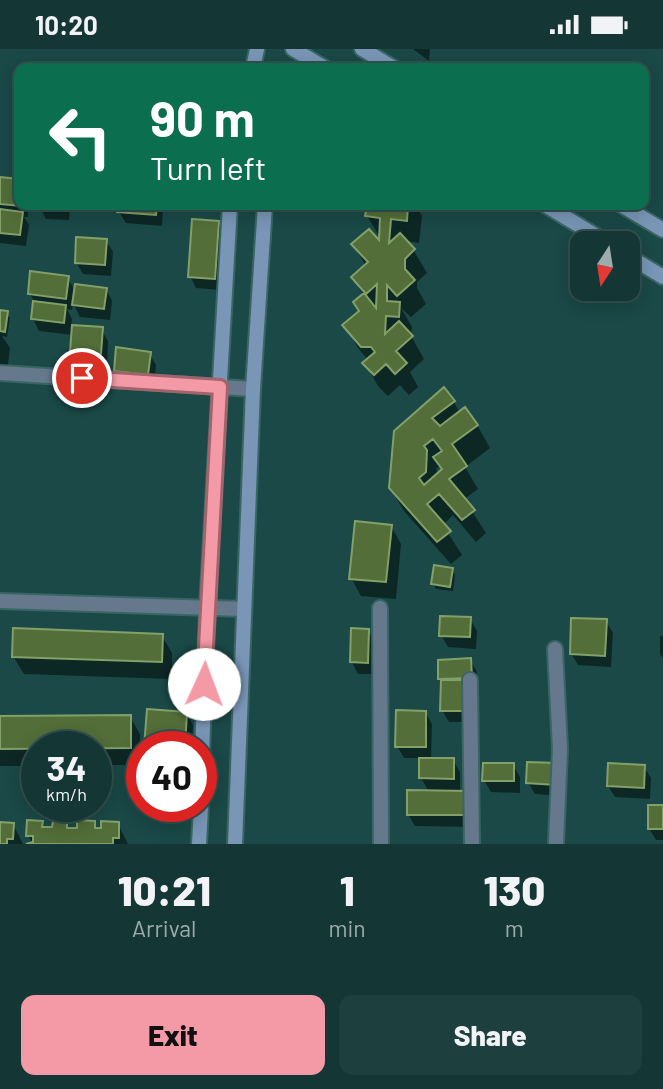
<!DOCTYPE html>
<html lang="en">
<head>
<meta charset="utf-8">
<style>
	body { margin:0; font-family:Barlow,sans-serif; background:#1d3f3d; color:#f1f3f6; height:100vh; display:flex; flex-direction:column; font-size:26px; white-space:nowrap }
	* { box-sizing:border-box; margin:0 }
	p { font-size:23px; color:#9dacad }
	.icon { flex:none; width:38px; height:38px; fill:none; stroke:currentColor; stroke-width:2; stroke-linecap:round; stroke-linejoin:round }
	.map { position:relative; height:795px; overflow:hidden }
	.drawer { display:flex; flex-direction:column; background:#143735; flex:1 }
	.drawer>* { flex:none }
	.hud { position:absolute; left:14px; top:14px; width:635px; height:147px; border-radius:14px; box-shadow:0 4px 18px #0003,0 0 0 2px #335150; background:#0b6e4f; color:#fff; overflow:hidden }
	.needle { width:46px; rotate:192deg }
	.fabs { position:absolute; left:570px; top:182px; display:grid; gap:14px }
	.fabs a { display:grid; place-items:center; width:70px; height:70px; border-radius:14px; background:#143735; box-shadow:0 4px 18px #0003,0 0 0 2px #335150; font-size:35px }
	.speed { position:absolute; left:21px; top:682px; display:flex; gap:14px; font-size:35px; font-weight:700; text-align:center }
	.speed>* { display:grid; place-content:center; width:91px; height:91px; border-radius:50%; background:#143735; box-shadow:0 4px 18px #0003,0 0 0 2px #335150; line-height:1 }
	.speed small { font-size:18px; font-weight:400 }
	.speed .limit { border:10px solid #d22; background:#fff; color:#111 }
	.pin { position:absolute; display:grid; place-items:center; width:60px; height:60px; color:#fff; margin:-30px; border:4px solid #fff; border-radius:50%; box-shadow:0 2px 7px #0007 }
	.me { position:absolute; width:77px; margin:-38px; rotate:2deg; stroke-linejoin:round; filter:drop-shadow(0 0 5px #0008) }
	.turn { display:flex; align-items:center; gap:24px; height:147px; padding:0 21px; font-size:32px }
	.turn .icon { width:91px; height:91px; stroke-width:2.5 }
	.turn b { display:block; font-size:49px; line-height:60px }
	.eta { display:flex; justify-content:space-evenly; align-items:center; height:119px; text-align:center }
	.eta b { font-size:42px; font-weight:800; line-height:49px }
	.action { display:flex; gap:14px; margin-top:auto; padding:14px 21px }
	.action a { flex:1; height:80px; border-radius:14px; background:#f49aa6; color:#111; font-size:28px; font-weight:800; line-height:80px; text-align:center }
	.action a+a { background:#1d3f3d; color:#f1f3f6 }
	.status { display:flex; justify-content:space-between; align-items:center; height:49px; padding:0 35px; background:#143735; direction:ltr }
	.status svg { height:19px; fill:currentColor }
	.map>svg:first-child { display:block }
	.shadow { fill:#0007; fill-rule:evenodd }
	.building { fill:#536e39; stroke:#83a069; stroke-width:2; fill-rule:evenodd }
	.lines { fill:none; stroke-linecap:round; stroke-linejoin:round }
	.street-casing { stroke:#396664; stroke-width:18 }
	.secondary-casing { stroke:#396664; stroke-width:18 }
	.street { stroke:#66788c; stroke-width:14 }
	.secondary { stroke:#7996b6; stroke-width:14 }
	.route-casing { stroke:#9f646c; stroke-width:18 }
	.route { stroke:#f49aa6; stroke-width:12 }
</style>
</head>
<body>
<div class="status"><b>10:20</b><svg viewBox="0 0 49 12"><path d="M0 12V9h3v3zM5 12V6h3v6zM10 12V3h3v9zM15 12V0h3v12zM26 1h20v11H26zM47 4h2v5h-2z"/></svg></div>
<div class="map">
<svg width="663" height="795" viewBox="0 0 663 795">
	<rect width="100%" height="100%" fill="#1a4947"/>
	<path class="shadow" d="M413,0H430L429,12Z
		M16,76H19V95L15,89Z
		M0,130L19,131V156H28V168H24L29,176L26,197L0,194Z
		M39,156H70L69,171L46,170Z
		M119,156H163L162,177L126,174L119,163Z
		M368,156H415L422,167L419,194L406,192L414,202L427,224L417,233V239L426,255L411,268L401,259L412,278L411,287L424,310L410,323L418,338L409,346L400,336L388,347L378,337L365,314L368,311L358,299L345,277L360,263L364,247L353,229L366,217L353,195H380L381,190L367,167Z
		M218,174L224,185L221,241L196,239L190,227Z
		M106,192L113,203L111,227L83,225L76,213Z
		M67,228L75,242L106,240L112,252L110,271L80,268L73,254L72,261L67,260L72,270L71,278L101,280L108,292L107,316L78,314L71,302L73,286L39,282L33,270L35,253L30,245Z
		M0,263L6,264L10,269L7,288L2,287L10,299L7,323H0Z
		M149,304L156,316L154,338L122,334L115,322Z
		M454,353L460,364L477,376L490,399L465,418L478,440L464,450L486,484L476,493L453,466L443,476L462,506L451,515L404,462L390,439L396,383ZM440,417L443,422L439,425L436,420Z
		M391,477L401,495L396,550L361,547L351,529Z
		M452,520L455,526L453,542L436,540L433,535Z
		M470,570L477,582L476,600L448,598L441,586Z
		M606,572L613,584L611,618L578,616L571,604Z
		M368,582L375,594L374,625H358L352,613Z
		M162,587L172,604V630L24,625L13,607Z
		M660,587H663V610L660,605Z
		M470,611L477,623V640H468L470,673H449L442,661V633L440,629Z
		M148,662L186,664L193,676L192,698H146Z
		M425,663L432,675L431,711H453L460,723V744L475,778L415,777L408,765L429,743L421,729V709H404L397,697Z
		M130,668L140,685V716H96V698H37V717H0V669Z
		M513,716L520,728V744L491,743L484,731Z
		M557,716L562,747L535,745L528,733Z
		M644,718L651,729L650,750L615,748L608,737Z
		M162,758H181L172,765L165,763Z
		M663,758V791H656L649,779Z
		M42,774L45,780L66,774L70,781H79L94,774L98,781L118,775L128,795H33L28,786Z
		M0,775H13L23,795H0Z"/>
	<path class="building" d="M0,128L19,130V156L22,157L0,155Z
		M117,156H157L156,166L117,163Z
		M367,156H408L407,172L391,170L389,194L400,184L415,200L405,210V220L415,231L397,247L387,236V252L400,253L399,268L386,267L385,285L399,272L413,287L396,302L407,314L395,325L386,315L374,326L362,314L375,303L371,298H361L342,276L359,262L353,253L364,244L376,259L377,235L366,245L351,228L368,213L351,195L369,180L379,191L380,169L365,167Z
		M0,160L23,163L20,186L0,184Z
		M192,170L219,172L215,230L188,228Z
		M76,188L107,190L105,216L75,214Z
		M30,222L69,227L66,250L28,245Z
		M75,235L107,239L104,260L72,256Z
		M33,252L66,256L64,274L31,270Z
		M0,261L8,262L5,283L0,282Z
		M72,276L103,278L101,305L70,303Z
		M116,298L151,303L148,326L114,322Z
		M444,338L455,352L432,369L440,377L465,358L478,376L452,395L467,417L449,430L475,461L462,471L439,445L427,455L451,482L437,493L389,439L394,382ZM433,390L442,402L433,408L442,420L424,436L419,429L426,423L427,401L424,397Z
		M355,472L392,476L386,533L349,530Z
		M434,516L453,519L450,538L431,535Z
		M440,567L471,568L470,588L439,587Z
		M571,569L607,570L605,607L570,605Z
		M13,579L163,585L162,613L12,608Z
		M351,579L369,580L368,614L350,613Z
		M471,609L472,629L438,630V611Z
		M441,631H465L464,662H440Z
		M147,660L187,663L185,698H144Z
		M396,661L426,662V698H395Z
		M131,666V699L0,700V667Z
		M419,709H454V730L419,729Z
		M527,713L558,714L556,736L526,734Z
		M483,714H514V732H482Z
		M608,714L645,716L644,739L607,737Z
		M407,741L469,742V766H407Z
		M648,756H663V780H648Z
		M27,771L43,772L42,778H52L53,772L67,773V779H77V771L95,772V779H101V772L119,773V789H113V795H26L33,793V787H26Z
		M0,773L14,774L13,790H7V795H0Z"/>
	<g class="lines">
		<defs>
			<path id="street" d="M0,324L253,340
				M0,552L244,560
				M380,559L381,795
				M555,600L560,700L556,795
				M470,631L472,795"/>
			<path id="secondary" d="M293,0L325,19
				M362,0L394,19
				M253,19L257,0
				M545,156L608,194
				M621,156L663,181
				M628,207L663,228
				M201,736L207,559L230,156
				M199,795L201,758
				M235,795L253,340L265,156"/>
		</defs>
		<use href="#street" class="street-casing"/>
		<use href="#secondary" class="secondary-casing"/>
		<use href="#street" class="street"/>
		<use href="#secondary" class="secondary"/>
	</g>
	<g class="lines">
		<defs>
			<path id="route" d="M82,329L220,338L204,635"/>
		</defs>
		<use href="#route" class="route-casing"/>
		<use href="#route" class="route"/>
	</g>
</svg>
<div class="fabs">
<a><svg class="needle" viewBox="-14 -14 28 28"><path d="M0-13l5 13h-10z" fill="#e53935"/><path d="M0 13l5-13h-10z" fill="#9dacad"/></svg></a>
</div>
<div class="speed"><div>34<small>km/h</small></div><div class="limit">40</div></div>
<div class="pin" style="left:82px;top:329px;background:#d93025"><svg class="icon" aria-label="arrive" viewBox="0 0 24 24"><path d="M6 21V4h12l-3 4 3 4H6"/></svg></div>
<svg class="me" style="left:204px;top:635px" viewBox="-20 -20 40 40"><circle r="19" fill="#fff"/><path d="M0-13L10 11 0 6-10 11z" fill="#f49aa6"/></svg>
<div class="hud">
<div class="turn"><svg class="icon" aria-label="left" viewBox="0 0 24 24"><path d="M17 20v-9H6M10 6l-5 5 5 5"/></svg><div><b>90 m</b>Turn left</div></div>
</div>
</div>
<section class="drawer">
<div class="eta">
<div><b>10:21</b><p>Arrival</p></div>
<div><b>1</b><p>min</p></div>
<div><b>130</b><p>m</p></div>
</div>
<div class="action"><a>Exit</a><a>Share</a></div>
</section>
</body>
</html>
